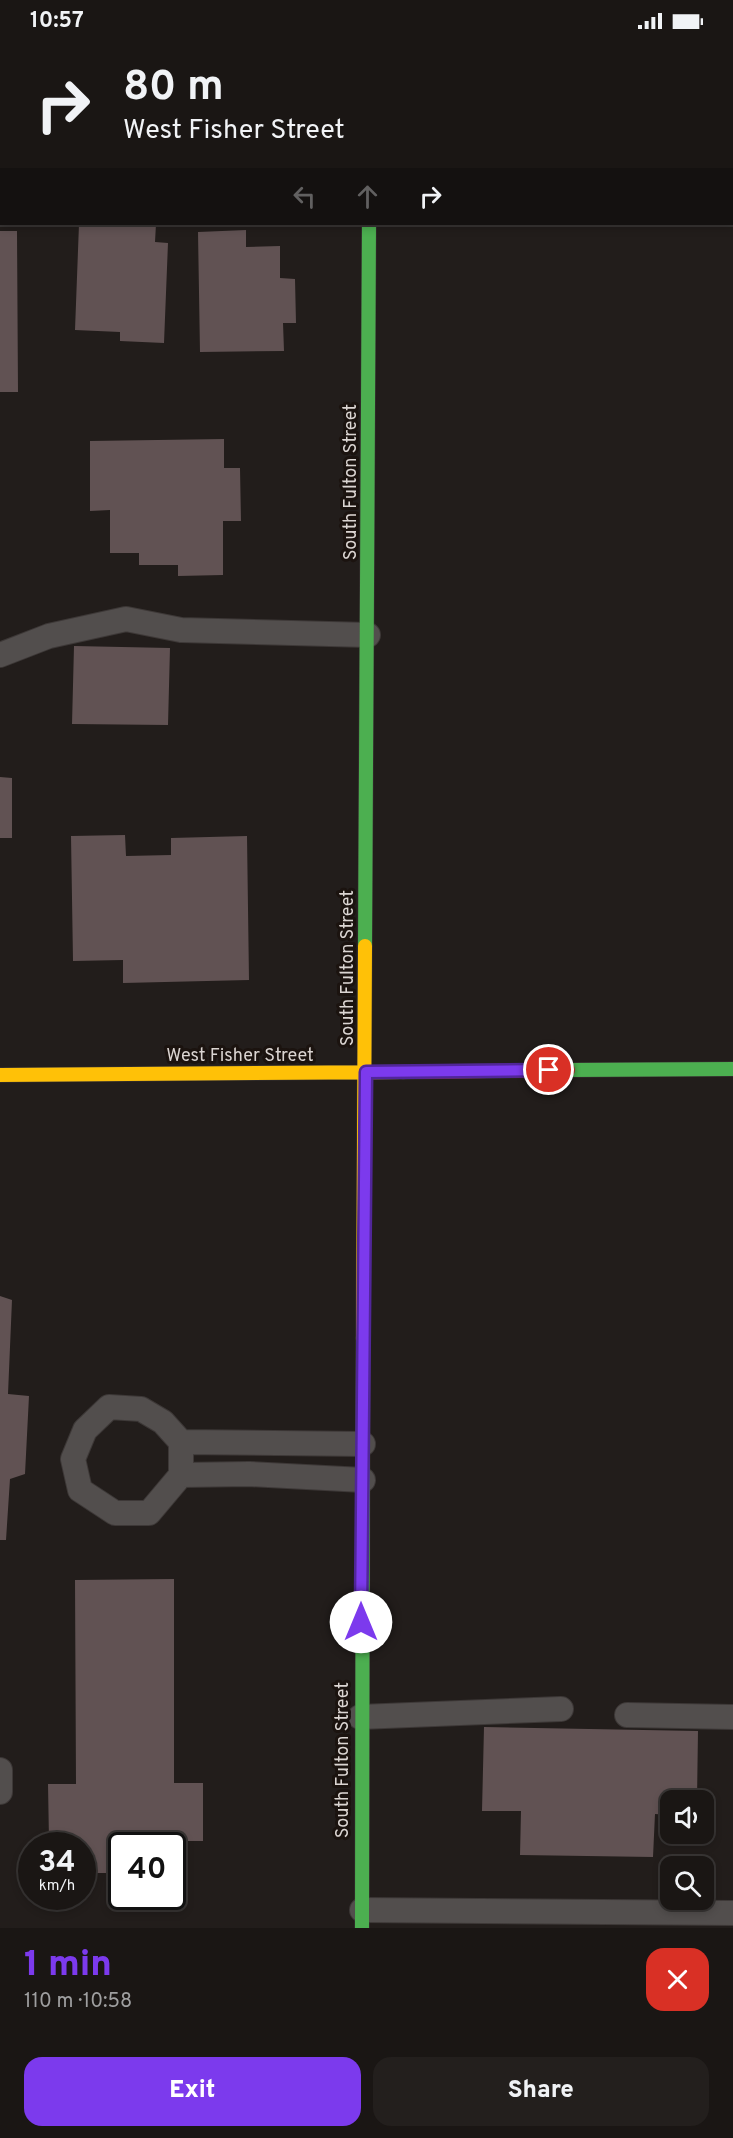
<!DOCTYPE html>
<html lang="en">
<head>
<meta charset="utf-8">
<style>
	body { margin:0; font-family:Overpass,sans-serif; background:#231f1d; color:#f1f3f6; height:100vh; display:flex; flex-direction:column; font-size:22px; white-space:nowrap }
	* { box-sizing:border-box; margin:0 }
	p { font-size:20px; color:#9f9fa0 }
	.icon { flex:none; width:33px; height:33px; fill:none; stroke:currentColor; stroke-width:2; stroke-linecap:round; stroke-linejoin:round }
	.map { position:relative; height:1886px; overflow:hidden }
	.side { display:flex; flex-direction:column; background:#1a1614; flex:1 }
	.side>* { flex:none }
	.banner { position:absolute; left:0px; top:0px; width:734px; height:183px; box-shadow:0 3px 9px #0003,0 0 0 2px #383534; background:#1a1614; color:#f1f3f6; overflow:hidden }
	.controls { position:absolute; left:660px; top:1748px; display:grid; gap:12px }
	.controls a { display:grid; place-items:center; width:54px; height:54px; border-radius:12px; background:#1a1614; box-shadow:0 3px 9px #0003,0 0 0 2px #383534; font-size:30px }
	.speed { position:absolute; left:18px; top:1790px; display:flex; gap:12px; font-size:30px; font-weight:700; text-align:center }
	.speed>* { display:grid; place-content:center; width:78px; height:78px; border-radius:50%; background:#1a1614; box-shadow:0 3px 9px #0003,0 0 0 2px #383534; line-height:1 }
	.speed small { font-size:15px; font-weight:400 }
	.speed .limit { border:3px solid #111; border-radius:9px; background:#fff; color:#111 }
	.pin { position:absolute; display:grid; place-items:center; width:51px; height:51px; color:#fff; margin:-26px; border:3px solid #fff; border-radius:50%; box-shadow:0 2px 6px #0007 }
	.me { position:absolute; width:66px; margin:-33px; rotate:0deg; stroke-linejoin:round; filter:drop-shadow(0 0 4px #0008) }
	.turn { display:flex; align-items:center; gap:21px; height:126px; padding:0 24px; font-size:27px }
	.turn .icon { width:78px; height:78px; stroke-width:2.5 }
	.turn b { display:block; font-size:42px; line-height:51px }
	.lanes { display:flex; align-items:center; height:57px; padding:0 24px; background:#0003; justify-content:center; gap:30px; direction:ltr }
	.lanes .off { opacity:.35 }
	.round { display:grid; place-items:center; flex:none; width:63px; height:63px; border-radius:18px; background:#231f1d }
	.head { display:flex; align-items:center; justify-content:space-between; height:102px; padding:0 24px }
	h1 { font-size:36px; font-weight:800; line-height:45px; color:#7c3aed }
	.action { display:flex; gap:12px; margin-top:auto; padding:12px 24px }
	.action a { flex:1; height:69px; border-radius:18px; background:#7c3aed; color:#fff; font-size:24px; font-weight:800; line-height:69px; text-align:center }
	.action a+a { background:#231f1d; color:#f1f3f6 }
	.status { display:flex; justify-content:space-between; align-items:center; height:42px; padding:0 30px; background:#1a1614; direction:ltr }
	.status svg { height:16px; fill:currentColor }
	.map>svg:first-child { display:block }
	.building { fill:#615253 }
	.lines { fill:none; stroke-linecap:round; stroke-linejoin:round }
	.lane-casing { stroke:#3d3837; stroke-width:26 }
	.street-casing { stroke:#3d3837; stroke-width:34 }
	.fast-casing { stroke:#3d3837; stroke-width:15 }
	.slow-casing { stroke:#3d3837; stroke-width:15 }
	.jam-casing { stroke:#3d3837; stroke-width:15 }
	.lane { stroke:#524e4d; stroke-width:24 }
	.street { stroke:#524e4d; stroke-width:33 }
	.fast { stroke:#4caf50; stroke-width:14 }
	.slow { stroke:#ffc107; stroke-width:14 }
	.jam { stroke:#c62828; stroke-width:14 }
	.route-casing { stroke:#51269a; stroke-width:15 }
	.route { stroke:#7c3aed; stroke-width:10 }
	.labels { text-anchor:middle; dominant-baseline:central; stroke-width:6; stroke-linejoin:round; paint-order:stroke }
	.street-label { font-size:18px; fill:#dbd5d2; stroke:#1b130f }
</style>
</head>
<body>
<div class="status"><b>10:57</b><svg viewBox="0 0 49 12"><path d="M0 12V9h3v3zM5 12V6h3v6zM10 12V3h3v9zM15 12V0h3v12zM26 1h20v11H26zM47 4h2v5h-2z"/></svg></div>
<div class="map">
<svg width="733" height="1886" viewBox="0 0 733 1886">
	<rect width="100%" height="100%" fill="#221d1b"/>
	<path class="building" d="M79,182H156L155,200L168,201L164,301L120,299V290L75,288Z
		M246,188V205L280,204V236L295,237L296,281H283L284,309L200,310L198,190Z
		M0,189H17L18,350H0Z
		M224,397V426H240L241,479H223V533L178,534V523H139V511H110V468L90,469V399Z
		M74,604L170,606L168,683L72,682Z
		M0,735L12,736V796H0Z
		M125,793L126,814L171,813V796L247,794L249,938L123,941V918L73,919L71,794Z
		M0,1254L12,1258L8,1352L29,1354L25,1432L10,1437L6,1498H0Z
		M174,1537V1741H203V1799H171V1803H122V1831H82V1803H79V1798L49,1799L48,1742H76L75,1538Z
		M484,1685L698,1689L697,1758H670V1773L655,1772L653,1815L520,1813L521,1769H482Z"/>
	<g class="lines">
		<defs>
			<path id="lane" d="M0,613L49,594L126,577L181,588L368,593
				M181,1400L363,1402
				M181,1433V1400L163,1380L141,1367L109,1365L85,1388L73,1417L80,1448L115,1471H149L181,1433L249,1432L363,1438
				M627,1673L733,1675
				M360,1675L561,1667
				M0,1728V1750
				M362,1868L733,1871"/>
			<path id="street" d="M0,91H2
				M732,99H733"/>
			<path id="fast" d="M365,904L369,182
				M568,1028L733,1027
				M362,1886L363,1296"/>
			<path id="slow" d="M368,0V2
				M0,1033L403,1030
				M363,1296L365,904"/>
			<path id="jam" d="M403,1030L568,1028"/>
		</defs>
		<use href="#lane" class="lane-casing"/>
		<use href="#street" class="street-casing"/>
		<use href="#fast" class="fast-casing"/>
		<use href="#slow" class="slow-casing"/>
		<use href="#jam" class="jam-casing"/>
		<use href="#lane" class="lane"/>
		<use href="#street" class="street"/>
		<use href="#fast" class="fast"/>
		<use href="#slow" class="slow"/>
		<use href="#jam" class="jam"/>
	</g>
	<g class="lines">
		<defs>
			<path id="route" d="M361,1580L366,1030L549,1028"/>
		</defs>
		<use href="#route" class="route-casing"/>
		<use href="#route" class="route"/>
	</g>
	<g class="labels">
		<g class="street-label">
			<text transform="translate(351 440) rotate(-90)">South Fulton Street</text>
			<text transform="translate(348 926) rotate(-90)">South Fulton Street</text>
			<text x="240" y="1014">West Fisher Street</text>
			<text transform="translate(343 1718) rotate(-90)">South Fulton Street</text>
		</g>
	</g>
</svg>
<div class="controls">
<a><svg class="icon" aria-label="sound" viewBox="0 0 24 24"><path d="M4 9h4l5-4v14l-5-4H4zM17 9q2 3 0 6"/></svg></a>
<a><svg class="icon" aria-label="search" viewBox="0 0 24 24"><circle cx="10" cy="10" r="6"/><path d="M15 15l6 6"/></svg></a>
</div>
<div class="speed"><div>34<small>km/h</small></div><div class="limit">40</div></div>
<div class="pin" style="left:549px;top:1028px;background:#d93025"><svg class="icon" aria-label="arrive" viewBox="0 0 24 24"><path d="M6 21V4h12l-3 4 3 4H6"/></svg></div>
<svg class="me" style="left:361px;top:1580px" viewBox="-20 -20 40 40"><circle r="19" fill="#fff"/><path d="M0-13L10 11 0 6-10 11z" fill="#7c3aed"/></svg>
<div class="banner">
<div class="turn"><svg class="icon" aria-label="right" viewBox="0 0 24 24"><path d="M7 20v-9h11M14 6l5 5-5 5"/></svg><div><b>80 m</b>West Fisher Street</div></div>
<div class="lanes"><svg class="icon off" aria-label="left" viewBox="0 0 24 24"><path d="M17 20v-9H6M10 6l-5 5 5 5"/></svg><svg class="icon off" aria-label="ahead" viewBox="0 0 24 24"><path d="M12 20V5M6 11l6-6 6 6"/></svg><svg class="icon" aria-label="right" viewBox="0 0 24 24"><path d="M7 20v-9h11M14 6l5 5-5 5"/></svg></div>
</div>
</div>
<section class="side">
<div class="head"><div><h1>1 min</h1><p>110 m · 10:58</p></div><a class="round" style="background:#d93025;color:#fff"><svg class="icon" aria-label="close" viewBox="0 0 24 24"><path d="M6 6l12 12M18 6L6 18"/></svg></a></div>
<div class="action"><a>Exit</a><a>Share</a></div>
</section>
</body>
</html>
